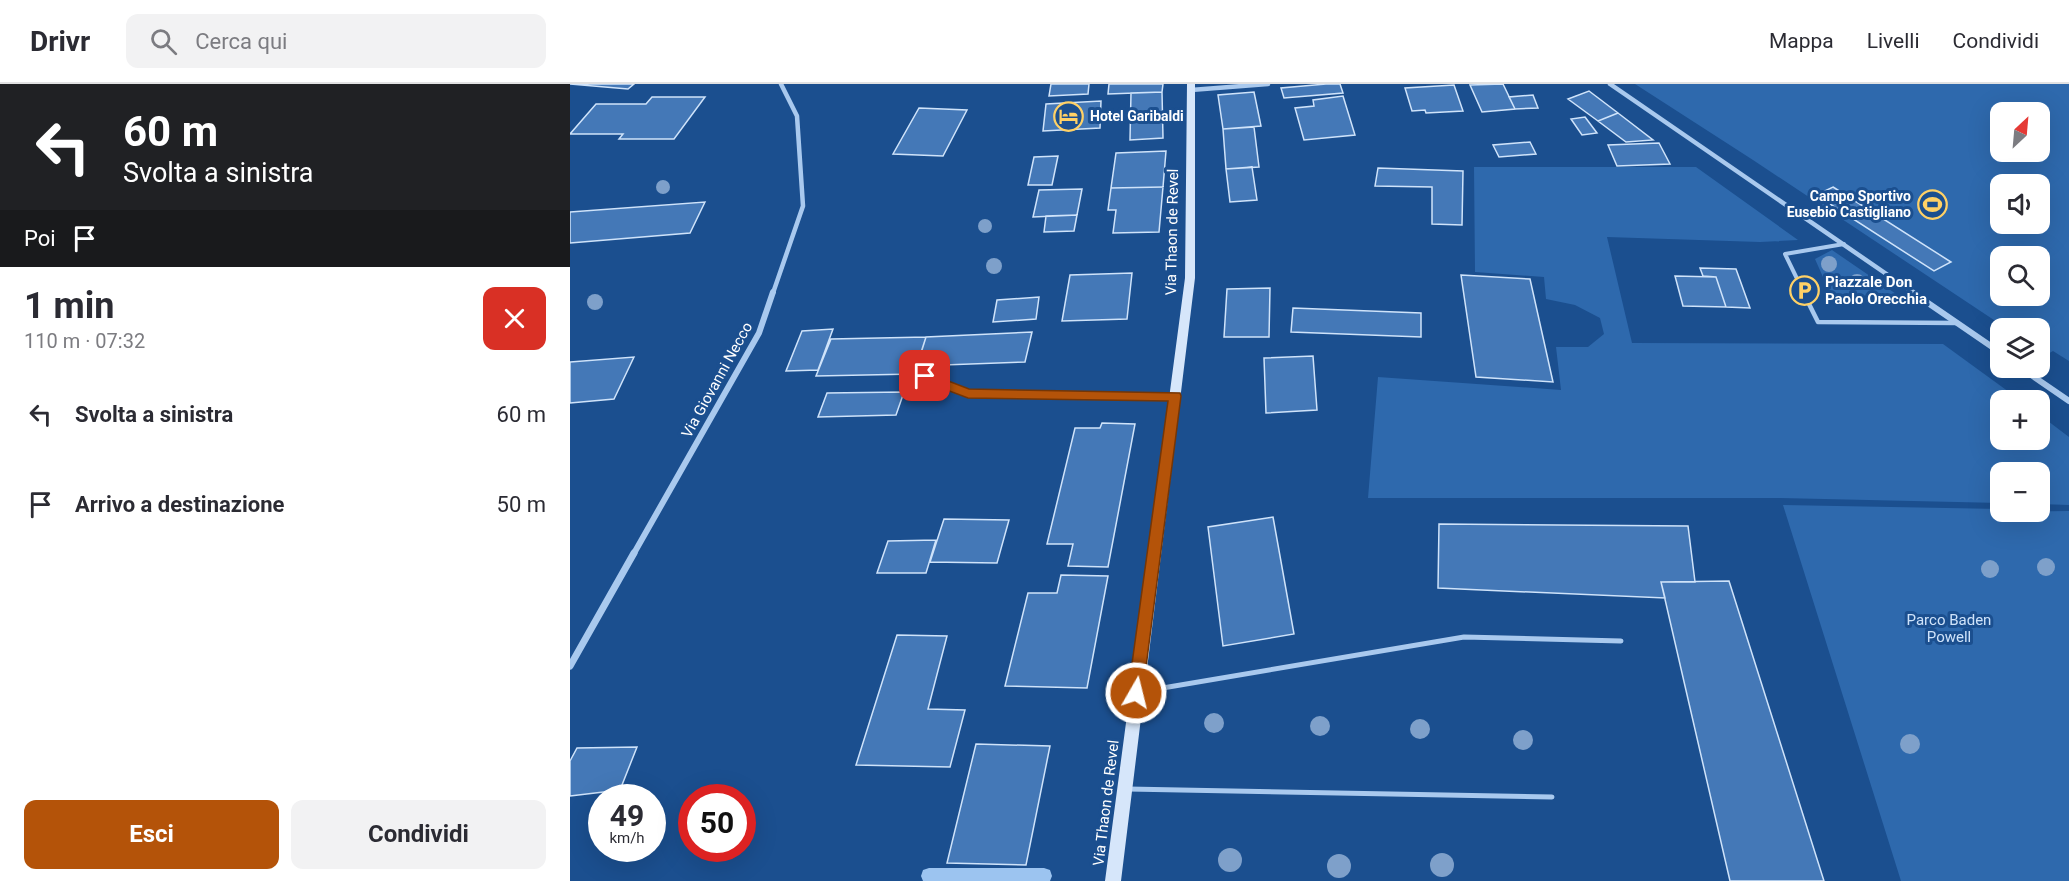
<!DOCTYPE html>
<html lang="it">
<head>
<meta charset="utf-8">
<style>
	body { margin:0; font-family:Roboto,sans-serif; background:#f2f2f3; color:#2b2b33; height:100vh; display:flex; flex-direction:column; font-size:22px; white-space:nowrap }
	* { box-sizing:border-box; margin:0 }
	p { font-size:20px; color:#7c7c81 }
	.icon { flex:none; width:33px; height:33px; fill:none; stroke:currentColor; stroke-width:2; stroke-linecap:round; stroke-linejoin:round }
	.map { position:relative; flex:1; overflow:hidden }
	.side { display:flex; flex-direction:column; background:#fff; width:570px }
	.side>* { flex:none }
	.hud { background:#202124; color:#fff; overflow:hidden }
	.needle { width:39px; rotate:26deg }
	.fabs { position:absolute; left:1420px; top:18px; display:grid; gap:12px }
	.fabs a { display:grid; place-items:center; width:60px; height:60px; border-radius:12px; background:#fff; box-shadow:0 6px 24px #0002; font-size:30px }
	.speed { position:absolute; left:18px; top:700px; display:flex; gap:12px; font-size:30px; font-weight:700; text-align:center }
	.speed>* { display:grid; place-content:center; width:78px; height:78px; border-radius:50%; background:#fff; box-shadow:0 6px 24px #0002; line-height:1 }
	.speed small { font-size:15px; font-weight:400 }
	.speed .limit { border:9px solid #d22; background:#fff; color:#111 }
	.pin { position:absolute; display:grid; place-items:center; width:51px; height:51px; color:#fff; margin:-26px; border-radius:12px; box-shadow:0 3px 9px #0006 }
	.me { position:absolute; width:66px; margin:-33px; rotate:8deg; stroke-linejoin:round; filter:drop-shadow(0 0 4px #0008) }
	.turn { display:flex; align-items:center; gap:21px; height:126px; padding:0 24px; font-size:27px }
	.turn .icon { width:78px; height:78px; stroke-width:2.5 }
	.turn b { display:block; font-size:42px; line-height:51px }
	.then { display:flex; align-items:center; height:57px; padding:0 24px; background:#0003; gap:12px; font-size:22px }
	.round { display:grid; place-items:center; flex:none; width:63px; height:63px; border-radius:12px; background:#f2f2f3 }
	.overview { display:flex; align-items:center; justify-content:space-between; height:102px; padding:0 24px }
	h1 { font-size:36px; font-weight:700; line-height:45px }
	.cta { display:flex; gap:12px; margin-top:auto; padding:12px 24px }
	.cta a { flex:1; height:69px; border-radius:12px; background:#b45309; color:#fff; font-size:24px; font-weight:700; line-height:69px; text-align:center }
	.cta a+a { background:#f2f2f3; color:#2b2b33 }
	ul { padding:0; list-style:none }
	li { display:flex; align-items:center; gap:18px; height:90px; padding:0 24px }
	li div { flex:1 }
	li b { display:block; font-size:22px }
	li em { font-style:normal }
	header { display:flex; align-items:center; gap:36px; box-sizing:border-box; height:84px; padding:0 30px; background:#fff; border-bottom:2px solid #e1e1e2 }
	header strong { font-size:28px }
	nav { display:flex; gap:33px; margin-inline-start:auto; font-size:21px }
	.search { width:420px; height:54px; background:#f2f2f3; display:flex; align-items:center; gap:15px; box-sizing:border-box; padding:0 21px; border-radius:12px; color:#7c7c81; font-size:22px }
	main { display:flex; flex:1; min-height:0 }
	.map>svg:first-child { display:block }
	.green { fill:#2e69ad; fill-rule:evenodd }
	.lines { fill:none; stroke-linecap:round; stroke-linejoin:round }
	.stream { fill:#9cc4f0; fill-rule:evenodd }
	.building { fill:#4478b7; stroke:#cfe3fa; stroke-width:1.5 }
	.service-far2 { stroke:#a9c9ee; stroke-width:4 }
	.service-far1 { stroke:#a9c9ee; stroke-width:4.5 }
	.service { stroke:#a9c9ee; stroke-width:5 }
	.minor-far2 { stroke:#a9c9ee; stroke-width:4.5 }
	.minor-far1 { stroke:#a9c9ee; stroke-width:6 }
	.minor { stroke:#a9c9ee; stroke-width:7 }
	.secondary { fill:#d6e6fa; fill-rule:evenodd }
	.tree { fill:#7ea0ca }
	.route { fill:#b45309; stroke:#753606; stroke-width:1.5 }
	.labels { text-anchor:middle; dominant-baseline:central; stroke-width:6; stroke-linejoin:round; paint-order:stroke }
	.far-poi-label { font-size:14px; font-weight:bold; fill:#fff; stroke:#1b4f8f; text-anchor:start }
	.street-label { font-size:15px; fill:#fff; stroke:#1b4f8f }
	.poi-label { font-size:15px; font-weight:bold; fill:#fff; stroke:#1b4f8f; text-anchor:start }
	.park-label { font-size:15px; fill:#cfe3fa; stroke:#1b4f8f }
</style>
</head>
<body>
<header>
<strong>Drivr</strong>
<div class="search"><svg class="icon" aria-label="search" viewBox="0 0 24 24"><circle cx="10" cy="10" r="6"/><path d="M15 15l6 6"/></svg>Cerca qui</div>
<nav><a>Mappa</a><a>Livelli</a><a>Condividi</a></nav>
</header>
<main>
<section class="side">
<div class="hud">
<div class="turn"><svg class="icon" aria-label="left" viewBox="0 0 24 24"><path d="M17 20v-9H6M10 6l-5 5 5 5"/></svg><div><b>60 m</b>Svolta a sinistra</div></div>
<div class="then">Poi<svg class="icon" aria-label="arrive" viewBox="0 0 24 24"><path d="M6 21V4h12l-3 4 3 4H6"/></svg></div>
</div>
<div class="overview"><div><h1>1 min</h1><p>110 m · 07:32</p></div><a class="round" style="background:#d93025;color:#fff"><svg class="icon" aria-label="close" viewBox="0 0 24 24"><path d="M6 6l12 12M18 6L6 18"/></svg></a></div>
<ul>
<li><svg class="icon" aria-label="left" viewBox="0 0 24 24"><path d="M17 20v-9H6M10 6l-5 5 5 5"/></svg><div><b>Svolta a sinistra</b></div><em>60 m</em></li>
<li><svg class="icon" aria-label="arrive" viewBox="0 0 24 24"><path d="M6 21V4h12l-3 4 3 4H6"/></svg><div><b>Arrivo a destinazione</b></div><em>50 m</em></li>
</ul>
<div class="cta"><a>Esci</a><a>Condividi</a></div>
</section>
<div class="map">
<svg width="1499" height="797" viewBox="0 0 1499 797">
	<rect width="100%" height="100%" fill="#1b4f8f"/>
	<path class="green" d="M1065,0H1499V277L1483,267L1476,271L1470,267V244H1436L1183,76ZM1431,28H1470V68H1431ZM1431,100H1470V140H1431ZM1431,172H1470V212H1431Z
		M904,83H1126L1228,156L1190,158L1037,153L1062,259L1373,260L1450,316H1431V356H1470V331L1499,353V421L1470,420V388H1431V419L1210,414H798L808,293L991,306L986,263H1018L1034,250L1030,234L1005,221L976,215L974,193L905,188Z
		M1262,166L1332,214L1268,213L1260,209L1245,175Z
		M1213,421L1431,425V428L1499,427V797H1331Z"/>
	<g class="lines">
		<path class="stream" d="M359,784H474L480,786L482,792L480,797H353L351,792L353,786Z"/>
	</g>
	<path class="building" d="M0,0H64L58,5Z
		M481,0H519L518,10L479,12Z
		M539,0H593L592,8L538,10Z
		M756,0H770L773,9L714,14L711,4Z
		M933,0L945,25L912,28L900,1Z
		M884,1L893,27L856,29L855,26L842,27L835,4Z
		M1019,7L1048,29L1028,37L998,15Z
		M592,8L593,54L560,56L561,9Z
		M684,8L691,42L653,45L648,11Z
		M963,11L968,24L945,25L939,13Z
		M773,12L785,51L734,56L725,24L744,22L743,16Z
		M82,13H135L104,55H49L53,50H0L26,20H76Z
		M531,17L530,44L473,47L476,20Z
		M349,24L397,26L373,72L323,70Z
		M1048,29L1083,56L1056,58L1028,37Z
		M1015,33L1027,49L1012,51L1001,35Z
		M684,43L689,83L656,85L653,45Z
		M960,58L966,70L929,73L923,61Z
		M1089,59L1100,80L1047,82L1038,61Z
		M596,67L593,103L541,104L546,69Z
		M488,72L482,101H458L464,73Z
		M682,83L687,116L660,118L656,85Z
		M808,84L893,87L892,141L862,140V103L805,102Z
		M593,103L589,148L543,149L546,126H538L541,104Z
		M1263,103L1381,178L1364,187L1246,111Z
		M512,105L507,131L463,133L469,106Z
		M135,118L120,149L0,159V128Z
		M507,131L504,147L474,148L476,132Z
		M1130,184L1166,185L1180,224L1156,223L1146,193L1133,192Z
		M562,189L557,235L492,237L500,191Z
		M891,191L960,195L983,298L906,293Z
		M1105,192L1146,193L1156,223L1113,222Z
		M700,204L699,253H654L657,205Z
		M469,213L466,235L423,238L427,216Z
		M723,224L851,229V253L721,248Z
		M263,245L248,286L216,287L232,247Z
		M462,248L455,278L347,282L356,253Z
		M356,253L344,290L246,292L261,255Z
		M743,272L747,326L696,329L694,274Z
		M64,273L44,315L0,319V278Z
		M334,308L326,331L248,333L257,309Z
		M532,339L565,340L538,483L498,482L503,460H477L505,344H530Z
		M703,433L724,550L653,562L638,443Z
		M374,435L439,436L427,479L360,478Z
		M869,440L1118,442L1125,498H1091L1095,514L868,504Z
		M366,456L356,489H307L318,457Z
		M491,491L538,492L517,604L435,602L458,509H487Z
		M1159,497L1254,797H1160L1091,498Z
		M327,551L377,552L358,625L395,626L380,683L286,681Z
		M406,660L480,662L456,781L377,779Z
		M67,663L50,706L0,712V677L7,664Z"/>
	<g class="lines">
		<path class="service-far2" d="M1234,209L1215,170L1274,160"/>
		<path class="service-far1" d="M1233,208L1248,238L1388,239
			M355,292L398,310L604,312"/>
		<path class="service" d="M569,608L894,553L1051,557
			M558,705L982,713"/>
		<path class="minor-far2" d="M1040,0L1344,209
			M621,6L698,0
			M203,209L233,122L227,32L211,0"/>
		<path class="minor-far1" d="M1342,208L1431,269
			M1451,284L1499,317
			M63,471L189,249L203,208"/>
		<path class="minor" d="M0,582L64,469"/>
		<path class="secondary" d="M617,0H625V194L551,797H535L615,194Z"/>
	</g>
	<g class="tree">
		<circle cx="93" cy="103" r="7"/>
		<circle cx="415" cy="142" r="7"/>
		<circle cx="1259" cy="180" r="8"/>
		<circle cx="424" cy="182" r="8"/>
		<circle cx="1287" cy="198" r="8"/>
		<circle cx="25" cy="218" r="8"/>
		<circle cx="1476" cy="483" r="9"/>
		<circle cx="1420" cy="485" r="9"/>
		<circle cx="644" cy="639" r="10"/>
		<circle cx="750" cy="642" r="10"/>
		<circle cx="850" cy="645" r="10"/>
		<circle cx="953" cy="656" r="10"/>
		<circle cx="1340" cy="660" r="10"/>
		<circle cx="660" cy="776" r="12"/>
		<circle cx="872" cy="781" r="12"/>
		<circle cx="769" cy="782" r="12"/>
	</g>
	<path class="route" d="M355,288L399,305L610,309L611,312L572,614L566,617L560,614L558,609L598,317L398,314L350,296L348,292Z"/>
	<defs>
		<symbol id="hotel-ring" viewBox="-11 -11 22 22"><circle r="9.5" fill="#1b4f8f" stroke="#ffd166" stroke-width="1.5"/><path d="M-6-4.5h1.5V1H6V5H4.5V3h-9V5H-6ZM-4 0a1.8 1.8 0 1 1 3.6 0ZM.5 0V-2.5h3Q6-2.5 6 0Z" fill="#ffd166"/></symbol>
		<symbol id="stadium-ring" viewBox="-11 -11 22 22"><circle r="9.5" fill="#1b4f8f" stroke="#ffd166" stroke-width="1.5"/><path d="M0-5a6.5 5 0 1 0 0 10a6.5 5 0 1 0 0-10ZM-3.5-1.8h7v3.6h-7Z" fill="#ffd166"/></symbol>
		<symbol id="parking-ring" viewBox="-11 -11 22 22"><circle r="9.5" fill="#1b4f8f" stroke="#ffd166" stroke-width="1.5"/><path d="M-3.5-5.5H1a3.5 3.5 0 0 1 0 7H-1V5.5H-3.5ZM-1-3.4V-.6H.8a1.4 1.4 0 0 0 0-2.8Z" fill="#ffd166"/></symbol>
	</defs>
	<g fill-rule="evenodd">
		<use href="#hotel-ring" x="482" y="16" width="33" height="33"/>
		<use href="#stadium-ring" x="1346" y="104" width="33" height="33"/>
		<use href="#parking-ring" x="1218" y="190" width="33" height="33"/>
	</g>
	<g class="labels">
		<g class="far-poi-label">
			<text x="520" y="32">Hotel Garibaldi</text>
			<text x="1341" y="112" text-anchor="end">Campo Sportivo<tspan x="1341" dy="16">Eusebio Castigliano</tspan></text>
		</g>
		<g class="street-label">
			<text transform="translate(602 148) rotate(-89)">Via Thaon de Revel</text>
			<text transform="translate(147 296) rotate(-61)">Via Giovanni Necco</text>
			<text transform="translate(536 719) rotate(-83)">Via Thaon de Revel</text>
		</g>
		<g class="poi-label">
			<text x="1255" y="198">Piazzale Don<tspan x="1255" dy="17">Paolo Orecchia</tspan></text>
		</g>
		<g class="park-label">
			<text x="1379" y="536">Parco Baden<tspan x="1379" dy="17">Powell</tspan></text>
		</g>
	</g>
</svg>
<div class="fabs">
<a><svg class="needle" viewBox="-14 -14 28 28"><path d="M0-13l5 13h-10z" fill="#e53935"/><path d="M0 13l5-13h-10z" fill="#7c7c81"/></svg></a>
<a><svg class="icon" aria-label="sound" viewBox="0 0 24 24"><path d="M4 9h4l5-4v14l-5-4H4zM17 9q2 3 0 6"/></svg></a>
<a><svg class="icon" aria-label="search" viewBox="0 0 24 24"><circle cx="10" cy="10" r="6"/><path d="M15 15l6 6"/></svg></a>
<a><svg class="icon" aria-label="layers" viewBox="0 0 24 24"><path d="M12 4l9 5-9 5-9-5zM3 14l9 5 9-5"/></svg></a>
<a>+</a>
<a>−</a>
</div>
<div class="speed"><div>49<small>km/h</small></div><div class="limit">50</div></div>
<div class="pin" style="left:355px;top:292px;background:#d93025"><svg class="icon" aria-label="arrive" viewBox="0 0 24 24"><path d="M6 21V4h12l-3 4 3 4H6"/></svg></div>
<svg class="me" style="left:566px;top:609px" viewBox="-20 -20 40 40"><circle r="17" fill="#b45309" stroke="#fff" stroke-width="3"/><path d="M0-11L8 9 0 5-8 9z" fill="#fff"/></svg>
</div>
</main>
</body>
</html>
